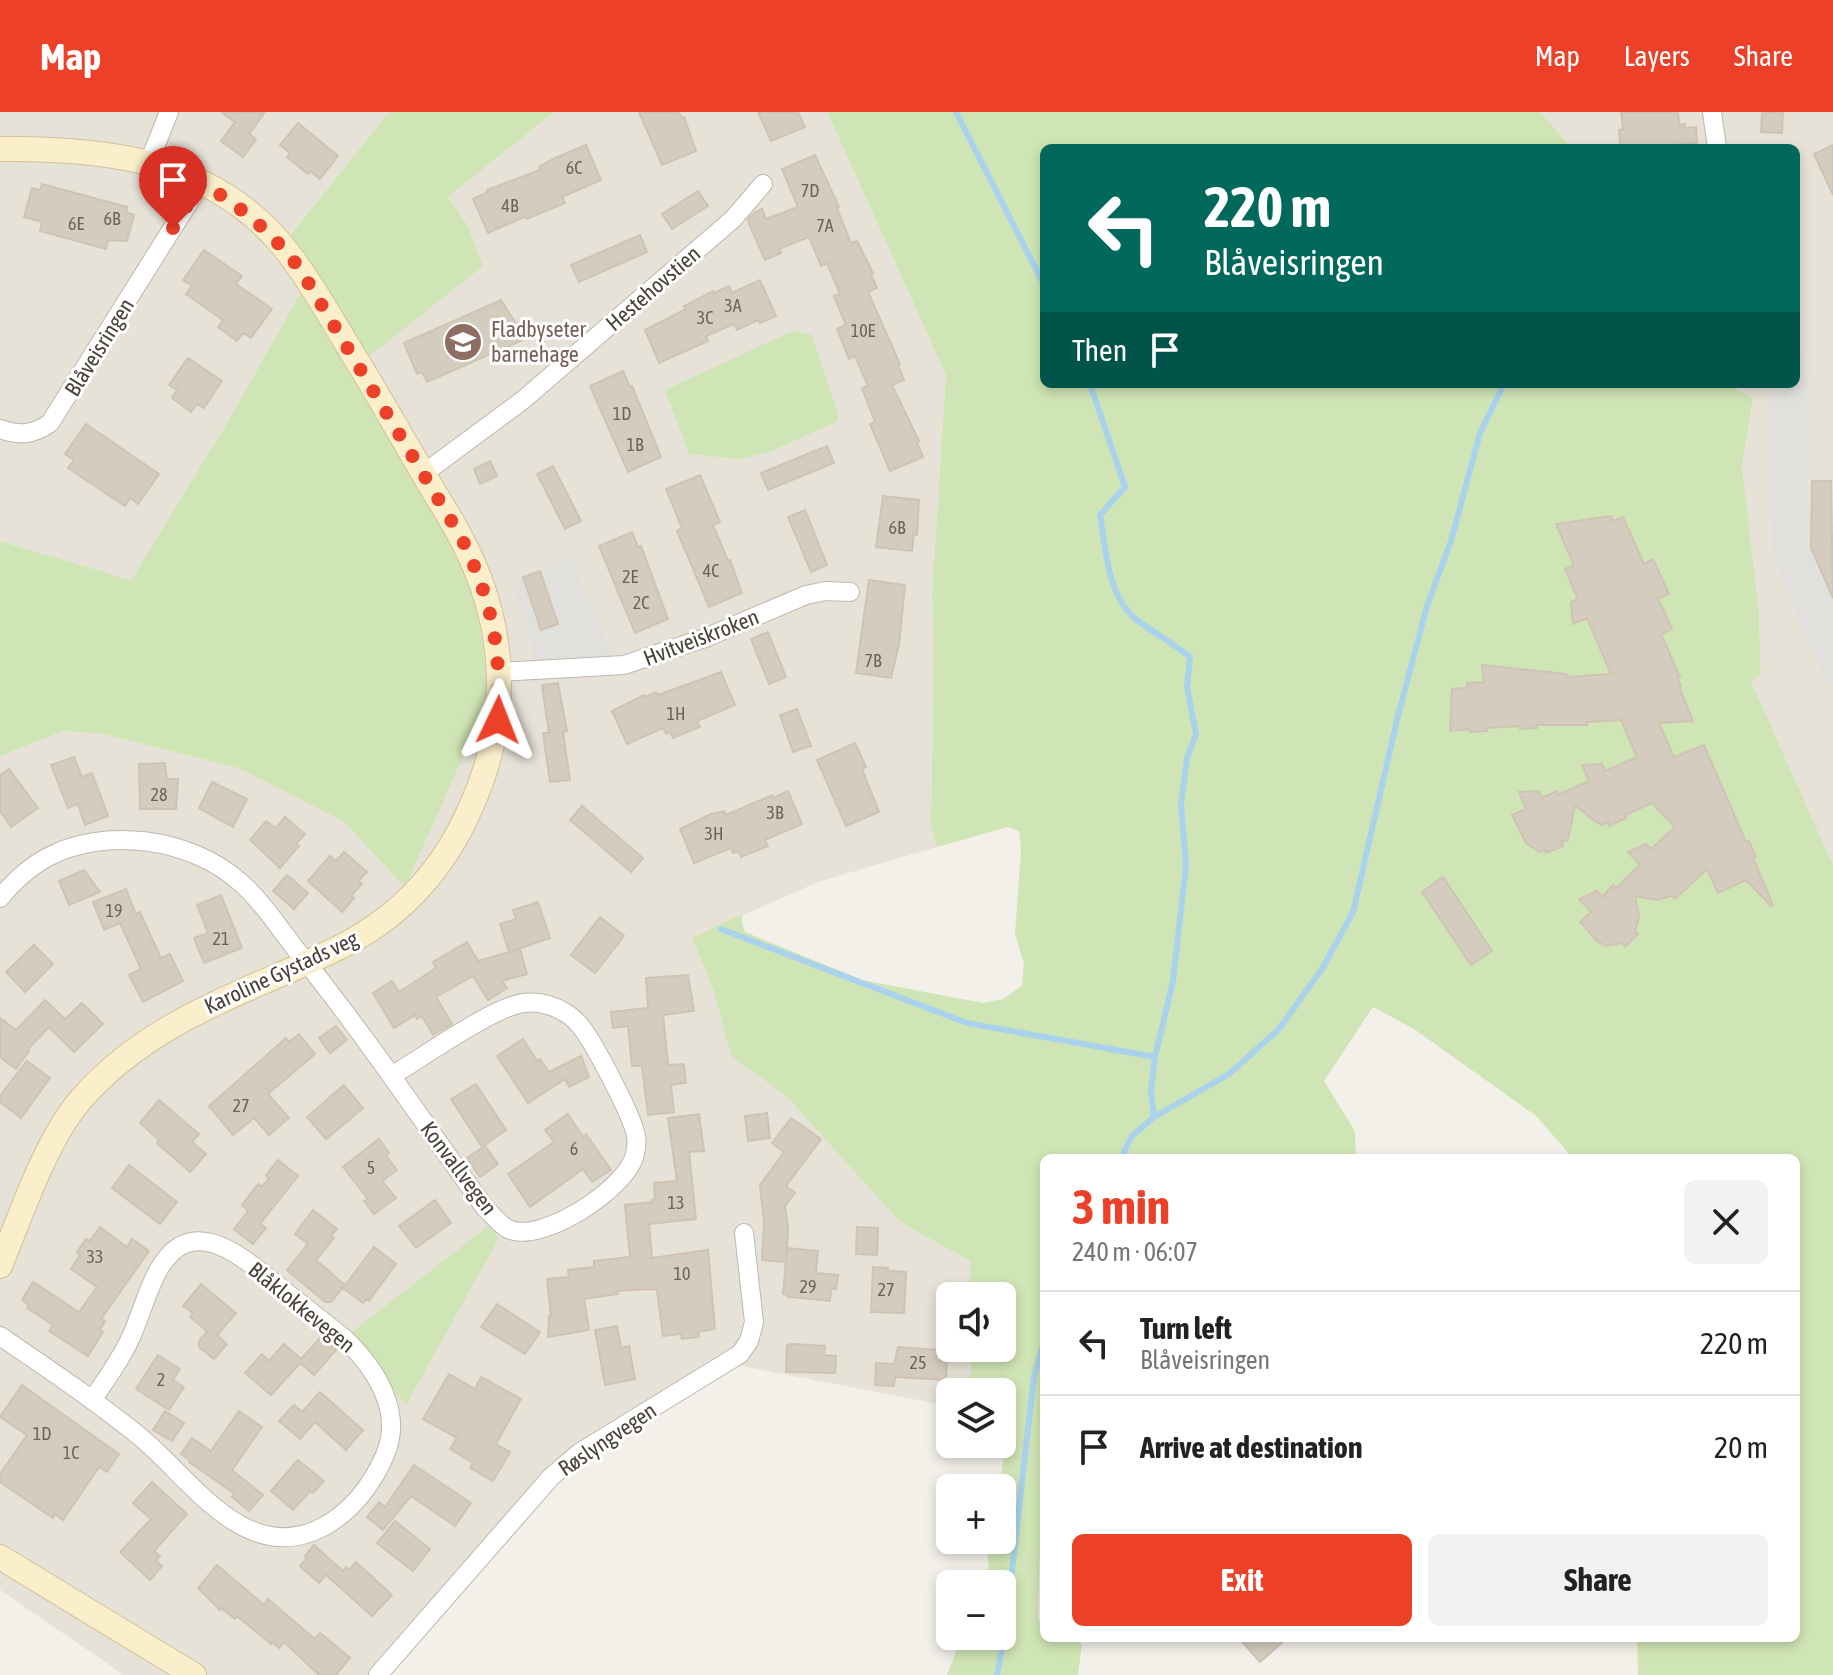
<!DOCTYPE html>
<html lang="en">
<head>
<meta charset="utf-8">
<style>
	body { margin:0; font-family:"Asap Condensed",sans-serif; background:#f2f2f2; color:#222; height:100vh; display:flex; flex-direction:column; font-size:30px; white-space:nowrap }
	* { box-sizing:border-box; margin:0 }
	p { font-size:26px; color:#767676 }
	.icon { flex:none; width:44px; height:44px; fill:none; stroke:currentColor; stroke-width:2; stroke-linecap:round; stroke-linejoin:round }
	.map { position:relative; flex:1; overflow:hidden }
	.panel { position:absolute; left:1040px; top:1042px; width:760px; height:488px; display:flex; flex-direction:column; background:#fff; border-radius:12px; box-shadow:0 4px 12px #0003 }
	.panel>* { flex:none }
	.banner { position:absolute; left:1040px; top:32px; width:760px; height:244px; border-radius:12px; box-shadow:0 4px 12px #0003; background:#00695c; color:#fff; overflow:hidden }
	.fabs { position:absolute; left:936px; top:1170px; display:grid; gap:16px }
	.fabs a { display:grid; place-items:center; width:80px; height:80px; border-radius:12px; background:#fff; box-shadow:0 4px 12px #0003; font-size:40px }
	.pin { position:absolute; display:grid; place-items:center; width:68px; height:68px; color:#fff; margin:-82px -34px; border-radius:50% 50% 50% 0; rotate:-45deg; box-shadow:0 0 8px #0007 }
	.pin .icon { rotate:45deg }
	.me { position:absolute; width:88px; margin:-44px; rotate:2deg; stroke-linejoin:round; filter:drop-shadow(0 0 6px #0008) }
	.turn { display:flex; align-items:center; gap:28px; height:168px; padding:0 32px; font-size:36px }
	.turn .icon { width:104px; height:104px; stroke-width:2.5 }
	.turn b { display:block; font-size:56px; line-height:68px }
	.then { display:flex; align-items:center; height:76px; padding:0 32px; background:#0003; gap:16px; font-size:30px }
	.round { display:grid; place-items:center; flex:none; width:84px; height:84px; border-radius:12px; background:#f2f2f2 }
	.overview { display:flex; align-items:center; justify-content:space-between; height:136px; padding:0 32px }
	h1 { font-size:48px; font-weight:700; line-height:60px; color:#ec4128 }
	.button { display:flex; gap:16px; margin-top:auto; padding:16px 32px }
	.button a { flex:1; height:92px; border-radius:12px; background:#ec4128; color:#fff; font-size:32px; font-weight:700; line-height:92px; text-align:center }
	.button a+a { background:#f2f2f2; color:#222 }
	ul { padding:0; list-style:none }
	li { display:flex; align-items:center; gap:24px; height:104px; padding:0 32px; border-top:2px solid #e0e0e0 }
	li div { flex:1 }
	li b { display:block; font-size:30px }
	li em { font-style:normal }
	header { display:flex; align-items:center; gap:48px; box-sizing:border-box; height:112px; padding:0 40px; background:#ec4128; color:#fff }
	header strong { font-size:38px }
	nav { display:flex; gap:44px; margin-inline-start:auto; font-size:28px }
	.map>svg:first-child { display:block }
	.residential { fill:#e7e2d7 }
	.green { fill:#d0e5b5 }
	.parking { fill:#e2e0dd }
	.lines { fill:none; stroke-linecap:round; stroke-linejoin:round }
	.stream { stroke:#aad2ec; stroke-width:6 }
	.building { fill:#d4ccbf; stroke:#cfc3b3; stroke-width:2 }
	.street-casing { stroke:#beb7ac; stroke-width:20 }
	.secondary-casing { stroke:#d0c19b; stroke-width:26 }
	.street { stroke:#fff; stroke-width:18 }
	.secondary { stroke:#fbefcb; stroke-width:24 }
	.route { stroke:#ec4128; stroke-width:14; stroke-dasharray:0 25.2 }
	.labels { text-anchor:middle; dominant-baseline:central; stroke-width:6; stroke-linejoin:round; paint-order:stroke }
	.number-label { font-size:18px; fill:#6a645a }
	.street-label { font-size:22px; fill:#474138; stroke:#fff }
	.education-label { font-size:22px; fill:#785e54; stroke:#fff; text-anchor:start }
</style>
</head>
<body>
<header>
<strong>Map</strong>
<nav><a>Map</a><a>Layers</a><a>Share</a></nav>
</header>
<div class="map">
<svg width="1833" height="1563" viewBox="0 0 1833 1563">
	<rect width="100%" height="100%" fill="#f3f0e9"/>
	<path class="residential" d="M0,0H389L277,138L306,171L230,306L131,468L0,429Z
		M554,0H827L946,263L932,482L934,527L931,713L937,735L818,770L692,826L714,880L731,944L785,983L900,1110L970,1149V1184H950V1236H971V1260L958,1280H950L949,1294L721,1250L538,1379L376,1563H124L0,1478V644L64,619L103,622L238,656L343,709L405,774L362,250L466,111L448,85Z
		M1540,0H1833V753L1751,569L1761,563L1759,502L1742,353L1753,287L1725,272H1796V36H1572Z"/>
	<path class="green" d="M389,0H554L448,85L466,111L483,154L362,250L465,430L491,582L405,775L343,709L238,656L103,622L64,619L0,644V429L131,468L230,306L306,171L277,139Z
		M827,0H1540L1572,36H1044V272H1725L1753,286L1742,353L1759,502L1761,563L1751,569L1833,753V1563H1638L1637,1526H1796V1046H1573L1536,1004L1414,917L1373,895L1324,969L1355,1019L1356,1046H1044V1372L1041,1394L1038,1508L1044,1513V1526H1070L1082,1532L1078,1563H947L962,1524H1002V1472H982L989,1454L987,1442L989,1428H1002V1376H999C1005,1341 1011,1304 997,1272L958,1280L971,1260V1236H1002V1184H970V1149L900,1110L785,983L731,944L714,880L692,826L742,802V811L745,820L862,868L983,891L1003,887L1022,874L1024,852L1015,822L1021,739L1019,719L1008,715L937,735L931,713L934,527L932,482L946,263Z
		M793,219L812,223L839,304L836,310L769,340L740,347L689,342L665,278Z
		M488,1114L499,1126L406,1293C384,1269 374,1244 351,1221Z"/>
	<path class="parking" d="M1796,242H1807L1808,428L1833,486V572L1827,573L1780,463L1771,429L1769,272H1796Z
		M570,443L612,544L535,554L529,517L511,473Z"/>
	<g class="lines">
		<path class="stream" d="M956,0L1044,173
			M1090,272L1125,375L1100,403C1106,437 1107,485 1137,508C1154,521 1173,531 1190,545L1187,575L1196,622L1187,646L1181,693L1186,754L1173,869L1155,945L1151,979L1154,1005
			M721,817L967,911L1155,945
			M1121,1046L1132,1024L1154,1005L1229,962L1279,917L1322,857L1353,800L1398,604L1427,494L1451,429L1480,321L1504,272
			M997,1563L1005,1521L1034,1264L1044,1230"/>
	</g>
	<path class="building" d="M221,0H265L249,22L256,27L243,45L221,29L235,10Z
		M639,0H679L682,6L684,5L696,39L662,53Z
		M758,0H798L805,15L771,29Z
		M1621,0H1678L1679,13L1685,12V16L1696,15L1697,31L1641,36L1640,33H1620L1619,18L1623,17Z
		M1762,0H1783L1782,21L1761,20Z
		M298,11L338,44L320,67L310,59L308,62L287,45L290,41L280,33Z
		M586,33L601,68L562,85L565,91L527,107L526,104L488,121L473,87L488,80L487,78L540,58L539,55L553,47Z
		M1833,33V83L1814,42Z
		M815,43L839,95L837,96L851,131L857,129L873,161L871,162L877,176L868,180L900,252L898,253L904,268L892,273L919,329L917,330L923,345L890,359L870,312L875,310L862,276L868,274L855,244L849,247L837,217L846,213L834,184L840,182L827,151L821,154L809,125L779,137L781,141L765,148L749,112L748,107L754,101L762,97L766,107L798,95L782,57Z
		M42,72L127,95L126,100L134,103L127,129L108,128L106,137L40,119L42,110L24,105L32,76L40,78Z
		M698,79L708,94L672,117L662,102Z
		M640,123L647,140L579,170L571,153Z
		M204,138L242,164L236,172L272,197L251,226L243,221L237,229L218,215L223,208L186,182L192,174L183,168Z
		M760,168L776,204L760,211L758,208L737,218L734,212L706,224L708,229L659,251L645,218L686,197L684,194L713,179L714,181L729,174L732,181Z
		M501,188L516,212L527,208L536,222L427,270L422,260L417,262L404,231Z
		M188,246L222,269L204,296L197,292L191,300L172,286L177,278L169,273Z
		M623,259L630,275L632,274L661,345L628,360L590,274Z
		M86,312L159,362L138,392L130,386L125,394L68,356L74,348L65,342Z
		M827,334L834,351L768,378L761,361Z
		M490,349L497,364L480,372L474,357Z
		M553,354L581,409L565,417L537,362Z
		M700,363L720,410L713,413L728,449L730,448L742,481L709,495L677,419L682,416L666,377Z
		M1812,369H1831L1833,486L1811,436Z
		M883,384L919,388L917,423L914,422L912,439L876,435Z
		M805,398L827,453L811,460L788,405Z
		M1611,404L1613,409L1623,405L1644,452L1653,447L1669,482L1658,486L1672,517L1661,522L1680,565H1677L1681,574L1679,575L1693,609L1659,611L1674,645L1704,633L1746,730L1749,729L1756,745L1753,746L1773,793L1771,794L1746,768L1718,781L1707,757L1675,787L1671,784L1658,788L1635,784L1639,805L1635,820L1638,822L1625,835L1622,831L1606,834L1597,829L1580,810L1591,800L1579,787L1597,779L1602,785L1613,773L1616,776L1640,753L1628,740L1646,732L1651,737L1675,715L1652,691L1625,703L1626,706L1609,714L1608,710L1602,713L1593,708L1575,693L1568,728L1561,730L1563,734L1546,741L1545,738L1539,740L1526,731L1512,703L1526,697L1519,680L1539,679L1542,686L1557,679L1558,683L1589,669L1582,653L1602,652L1605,659L1637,645L1621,608L1587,610V613H1537V616L1520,617L1519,614L1487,616V619L1470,620L1469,617L1450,619L1452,577L1467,576V571L1484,570L1482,553L1567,562V565L1611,562L1587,506L1573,512L1571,490L1578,487L1565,457L1574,453L1556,412Z
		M632,420L638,435L641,434L668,507L635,521L599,434Z
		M540,459L558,512L541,518L523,465Z
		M869,468L905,473L899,532L891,566L856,561Z
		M768,520L786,565L769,572L751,527Z
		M721,560L735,593L697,609L700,615L673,626L670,620L666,622L663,616L627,632L612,599L644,583L645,585L656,580L658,583Z
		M558,571L567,619L563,620L570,668L550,670L543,621H549L542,573Z
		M797,597L811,634L793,640L780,603Z
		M855,631L866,655L862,657L879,700L846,714L817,648Z
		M74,645L82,665L92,661L108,704L85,713L78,692L68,696L51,653Z
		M165,651L167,667H178L176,697H140L139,652Z
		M9,657L38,696L11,715L0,699V663Z
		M212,670L247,687L233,715L199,696Z
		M788,679L802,712L765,728L768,734L741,745L739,739L733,741L731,736L694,751L680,717L711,702L724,699L726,703L772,683L773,686Z
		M582,694L643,746L631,760L570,708Z
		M285,705L305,722L296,732L299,734L280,756L250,728L266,709L276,716Z
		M344,740L367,760L358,769L362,772L351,784L354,786L342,800L308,769L330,744L336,749Z
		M84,758L100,780L69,793L59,769Z
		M287,763L308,781L294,797L273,779Z
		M1443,765L1492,839L1471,853L1422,780Z
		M126,777L136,802L140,800L161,846L170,842L183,869L143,890L129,863L141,857L120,811L104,818L93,790Z
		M221,783L242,836L204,851L194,826L208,821L197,793Z
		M538,790L550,826L509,840L500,812L516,807L513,798Z
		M600,805L624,824L595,861L571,843Z
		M467,830L478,849L520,837L527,862L502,869L507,876L488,888L473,864L436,885L452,912L433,923L422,904L417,907L415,903L394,916L373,881L392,869L399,880L436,856L433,850Z
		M34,833L53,852L25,880L6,860Z
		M688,863L694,899L663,903L668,953L684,952L686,971L671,973L674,1000L648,1003L642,954H632L628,914L613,916L611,900L648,896L646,866Z
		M45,888L65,907L82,891L103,912L74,940L49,915L27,938L29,939L16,957L0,945V906L16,918Z
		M336,914L347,928L330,941L319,926Z
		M299,922L315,942L268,982L289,1006L269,1023L254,1006L233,1023L209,994L286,926L289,930Z
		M523,927L537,949L540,947L549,960L581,944L589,965L569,975L565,967L528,991L497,944Z
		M27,949L50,966L21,1006L0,990V984Z
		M476,972L506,1018L482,1035L451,987Z
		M344,973L363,996L326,1027L307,1005Z
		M159,988L199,1022L192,1030L206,1042L190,1060L157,1031L159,1028L140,1011Z
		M767,1001L770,1026L748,1029L745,1004Z
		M568,1002L583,1025L586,1022L611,1058L592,1070L583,1057L530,1095L508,1062L554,1030L545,1018Z
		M699,1002L704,1039L689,1040L696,1107L649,1112L652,1146L708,1138L715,1217L698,1220L699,1225L682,1227L681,1222L663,1224L657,1178L650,1177L618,1179V1182L584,1187L589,1218L548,1225L549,1204H551L547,1167L569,1165L568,1158L594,1155V1149L630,1145L625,1093L652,1090V1088L655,1087L654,1071L677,1069L668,1006Z
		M791,1006L821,1027L786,1074L795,1081L785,1094L788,1116L786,1150L762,1148L764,1111L760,1073L784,1040L772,1031Z
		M379,1027L389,1041L386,1044L397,1058L382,1069L396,1086L374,1102L364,1089L368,1087L343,1055Z
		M485,1034L498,1052L480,1065L467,1046Z
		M278,1048L298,1064L260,1112L266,1116L253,1132L234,1117L248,1099L242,1093L258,1072L261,1075L269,1067L266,1063Z
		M129,1053L177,1090L160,1112L112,1076Z
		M435,1088L451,1111L416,1136L399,1114Z
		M313,1098L337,1117L331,1124L334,1126L316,1148L345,1173L331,1190H325L287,1158L308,1132L295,1122Z
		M100,1115L127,1135L132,1127L149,1139L101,1207L105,1209L100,1218L103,1220L88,1244L49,1219L53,1213L27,1196L29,1193L22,1188L33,1170L79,1200L97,1175L71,1157L80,1143L77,1140L86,1127L90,1129Z
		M857,1115L878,1116L877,1143L856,1142Z
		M374,1135L396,1152L369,1189L367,1187L363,1191L343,1176Z
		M787,1136L818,1139L816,1161L838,1163L836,1177H831L830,1189L788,1185L789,1183L783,1182Z
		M873,1155L888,1156V1159L906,1160L904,1201L871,1200Z
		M201,1172L236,1201L217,1223L227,1232L214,1247L199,1235V1229L207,1219L190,1205L193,1201L183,1194Z
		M497,1192L540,1220L525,1242L481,1215Z
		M617,1214L621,1236L629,1234L635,1267L605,1273L595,1218Z
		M321,1225L336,1238L314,1263L300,1251L271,1283L245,1261L262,1242L269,1249L284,1232L301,1247Z
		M792,1232L825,1234L824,1243L836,1244L835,1261L786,1260L787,1233Z
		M898,1235L937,1238L936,1248L947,1249L946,1268L895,1265L894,1274L875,1273L876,1251L894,1252Z
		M158,1243L180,1257L173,1268L184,1275L169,1298L136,1277Z
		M449,1262L475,1277L481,1265L521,1287L496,1332L510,1340L493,1369L470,1356L473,1351L450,1337L457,1326L423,1307Z
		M22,1273L119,1342L107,1360L99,1355L63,1408L55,1402L53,1406L0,1370V1362L27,1323L0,1305Z
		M320,1280L363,1318L346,1338L315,1310L300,1327L279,1309L294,1293L302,1300Z
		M165,1299L184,1311L172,1329L153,1318Z
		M239,1299L262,1315L232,1358L263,1383L249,1399L232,1385L235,1382L189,1350L190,1348L181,1342L192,1326L211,1339Z
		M298,1348L324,1369L313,1381L310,1379L293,1398L271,1379Z
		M414,1353L471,1391L455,1414L411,1384L383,1418L367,1405L379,1390L385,1395Z
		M152,1370L187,1402L154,1439L160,1444L156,1449L162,1454L150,1468L120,1440L151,1407L133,1391Z
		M395,1409L430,1437L413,1459L377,1431Z
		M314,1433L343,1459L346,1455L349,1458L356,1450L392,1483L372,1504L326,1463L319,1471L300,1454L307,1446L305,1444Z
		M217,1453L264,1493L268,1487L315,1527L320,1521L350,1546L336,1563H319L284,1530L279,1536L272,1530L271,1532L237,1504L235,1507L221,1496L220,1498L198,1476Z
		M1239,1526H1287L1260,1550Z"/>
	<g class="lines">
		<defs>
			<path id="street" d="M1712,0L1717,36
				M149,50L169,0
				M0,317C19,324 33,323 50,311L201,71
				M423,362L523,288L733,107L763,72
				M500,560L624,553L705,526L806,483L825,479L850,480
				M0,786C13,770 28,756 46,746C104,714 191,726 240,770C266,793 284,824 306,850C369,929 426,1014 485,1096C492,1102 500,1113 508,1117C541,1133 628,1076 635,1042C636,1037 637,1029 636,1024C633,1005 595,933 582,916C578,911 570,903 564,900C551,892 538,889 523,891C491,896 422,946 391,964
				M0,1224C47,1256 93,1287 138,1323C190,1365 245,1456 323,1415C352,1399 372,1373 385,1343C404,1299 375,1256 344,1226C323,1209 302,1193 281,1176C246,1149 194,1097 159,1157C147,1178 141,1203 131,1225C121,1247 106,1268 92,1288
				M378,1563L551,1365L579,1341L740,1242L749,1229L754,1210L744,1121"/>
			<path id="secondary" d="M0,37C105,36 210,47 282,133C311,169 333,210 357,249C380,286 401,324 423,361C435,382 449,403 460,424C508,513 512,606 470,697C444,756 403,802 346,832C250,881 156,903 82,986C46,1027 21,1103 0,1154
				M0,1445L194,1563"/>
		</defs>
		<use href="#street" class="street-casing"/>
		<use href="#secondary" class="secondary-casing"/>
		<use href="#street" class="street"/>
		<use href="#secondary" class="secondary"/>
	</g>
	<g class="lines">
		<path class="route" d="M173,116L201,71C241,94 272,121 300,157L461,425C493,491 501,535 498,608"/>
	</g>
	<defs>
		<symbol id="school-disc" viewBox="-11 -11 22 22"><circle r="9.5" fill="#8d6e63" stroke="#fff"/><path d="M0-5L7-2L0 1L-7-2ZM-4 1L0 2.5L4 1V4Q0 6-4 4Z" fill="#fff"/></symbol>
	</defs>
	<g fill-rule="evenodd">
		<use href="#school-disc" x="441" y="208" width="44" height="44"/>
	</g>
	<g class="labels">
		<g class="number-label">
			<text x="574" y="55">6C</text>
			<text x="810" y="78">7D</text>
			<text x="510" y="93">4B</text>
			<text x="112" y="106">6B</text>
			<text x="76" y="111">6E</text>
			<text x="825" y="113">7A</text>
			<text x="733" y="193">3A</text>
			<text x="705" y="205">3C</text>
			<text x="863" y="218">10E</text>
			<text x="622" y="301">1D</text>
			<text x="635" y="332">1B</text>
			<text x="897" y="415">6B</text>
			<text x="711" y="458">4C</text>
			<text x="630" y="464">2E</text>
			<text x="641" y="490">2C</text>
			<text x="873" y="548">7B</text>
			<text x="676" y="601">1H</text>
			<text x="159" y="682">28</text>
			<text x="775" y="700">3B</text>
			<text x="714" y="721">3H</text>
			<text x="114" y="798">19</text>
			<text x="221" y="826">21</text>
			<text x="241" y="993">27</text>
			<text x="574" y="1036">6</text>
			<text x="371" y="1055">5</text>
			<text x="676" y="1090">13</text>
			<text x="95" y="1144">33</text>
			<text x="682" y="1161">10</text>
			<text x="808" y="1174">29</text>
			<text x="886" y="1177">27</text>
			<text x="918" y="1250">25</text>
			<text x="161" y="1267">2</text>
			<text x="42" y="1321">1D</text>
			<text x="71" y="1340">1C</text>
		</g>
		<g class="street-label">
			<text transform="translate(653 176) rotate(-41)">Hestehovstien</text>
			<text transform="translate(99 235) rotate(-58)">Blåveisringen</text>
			<text transform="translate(701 525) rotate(-21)">Hvitveiskroken</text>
			<text transform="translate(281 860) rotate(-25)">Karoline Gystads veg</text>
			<text transform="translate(459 1056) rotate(53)">Konvallvegen</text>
			<text transform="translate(302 1195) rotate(39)">Blåklokkevegen</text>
			<text transform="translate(607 1327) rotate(-34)">Røslyngvegen</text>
		</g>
		<g class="education-label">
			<text x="491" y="217">Fladbyseter<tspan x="491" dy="25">barnehage</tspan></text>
		</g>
	</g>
</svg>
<div class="fabs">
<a><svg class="icon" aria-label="sound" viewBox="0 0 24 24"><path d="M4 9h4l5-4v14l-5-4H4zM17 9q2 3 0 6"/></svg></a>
<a><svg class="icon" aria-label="layers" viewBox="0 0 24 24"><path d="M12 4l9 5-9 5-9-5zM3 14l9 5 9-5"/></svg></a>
<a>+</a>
<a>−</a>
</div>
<div class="pin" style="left:173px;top:116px;background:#d93025"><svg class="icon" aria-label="arrive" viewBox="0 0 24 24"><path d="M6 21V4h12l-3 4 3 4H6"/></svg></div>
<svg class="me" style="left:498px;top:608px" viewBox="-20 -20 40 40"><path d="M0-17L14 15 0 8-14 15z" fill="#ec4128" stroke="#fff" stroke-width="4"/></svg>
<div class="banner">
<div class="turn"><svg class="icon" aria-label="left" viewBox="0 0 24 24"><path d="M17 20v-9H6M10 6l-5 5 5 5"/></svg><div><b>220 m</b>Blåveisringen</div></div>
<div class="then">Then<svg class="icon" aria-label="arrive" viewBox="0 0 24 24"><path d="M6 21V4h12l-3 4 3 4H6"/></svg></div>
</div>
<section class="panel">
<div class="overview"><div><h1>3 min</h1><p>240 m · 06:07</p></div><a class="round"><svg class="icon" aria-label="close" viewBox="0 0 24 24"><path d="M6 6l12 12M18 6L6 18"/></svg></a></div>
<ul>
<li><svg class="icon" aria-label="left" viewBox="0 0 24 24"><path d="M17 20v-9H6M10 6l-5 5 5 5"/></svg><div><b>Turn left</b><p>Blåveisringen</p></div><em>220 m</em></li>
<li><svg class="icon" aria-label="arrive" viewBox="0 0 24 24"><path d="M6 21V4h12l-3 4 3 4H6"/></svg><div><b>Arrive at destination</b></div><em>20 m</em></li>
</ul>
<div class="button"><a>Exit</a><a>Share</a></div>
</section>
</div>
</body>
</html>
